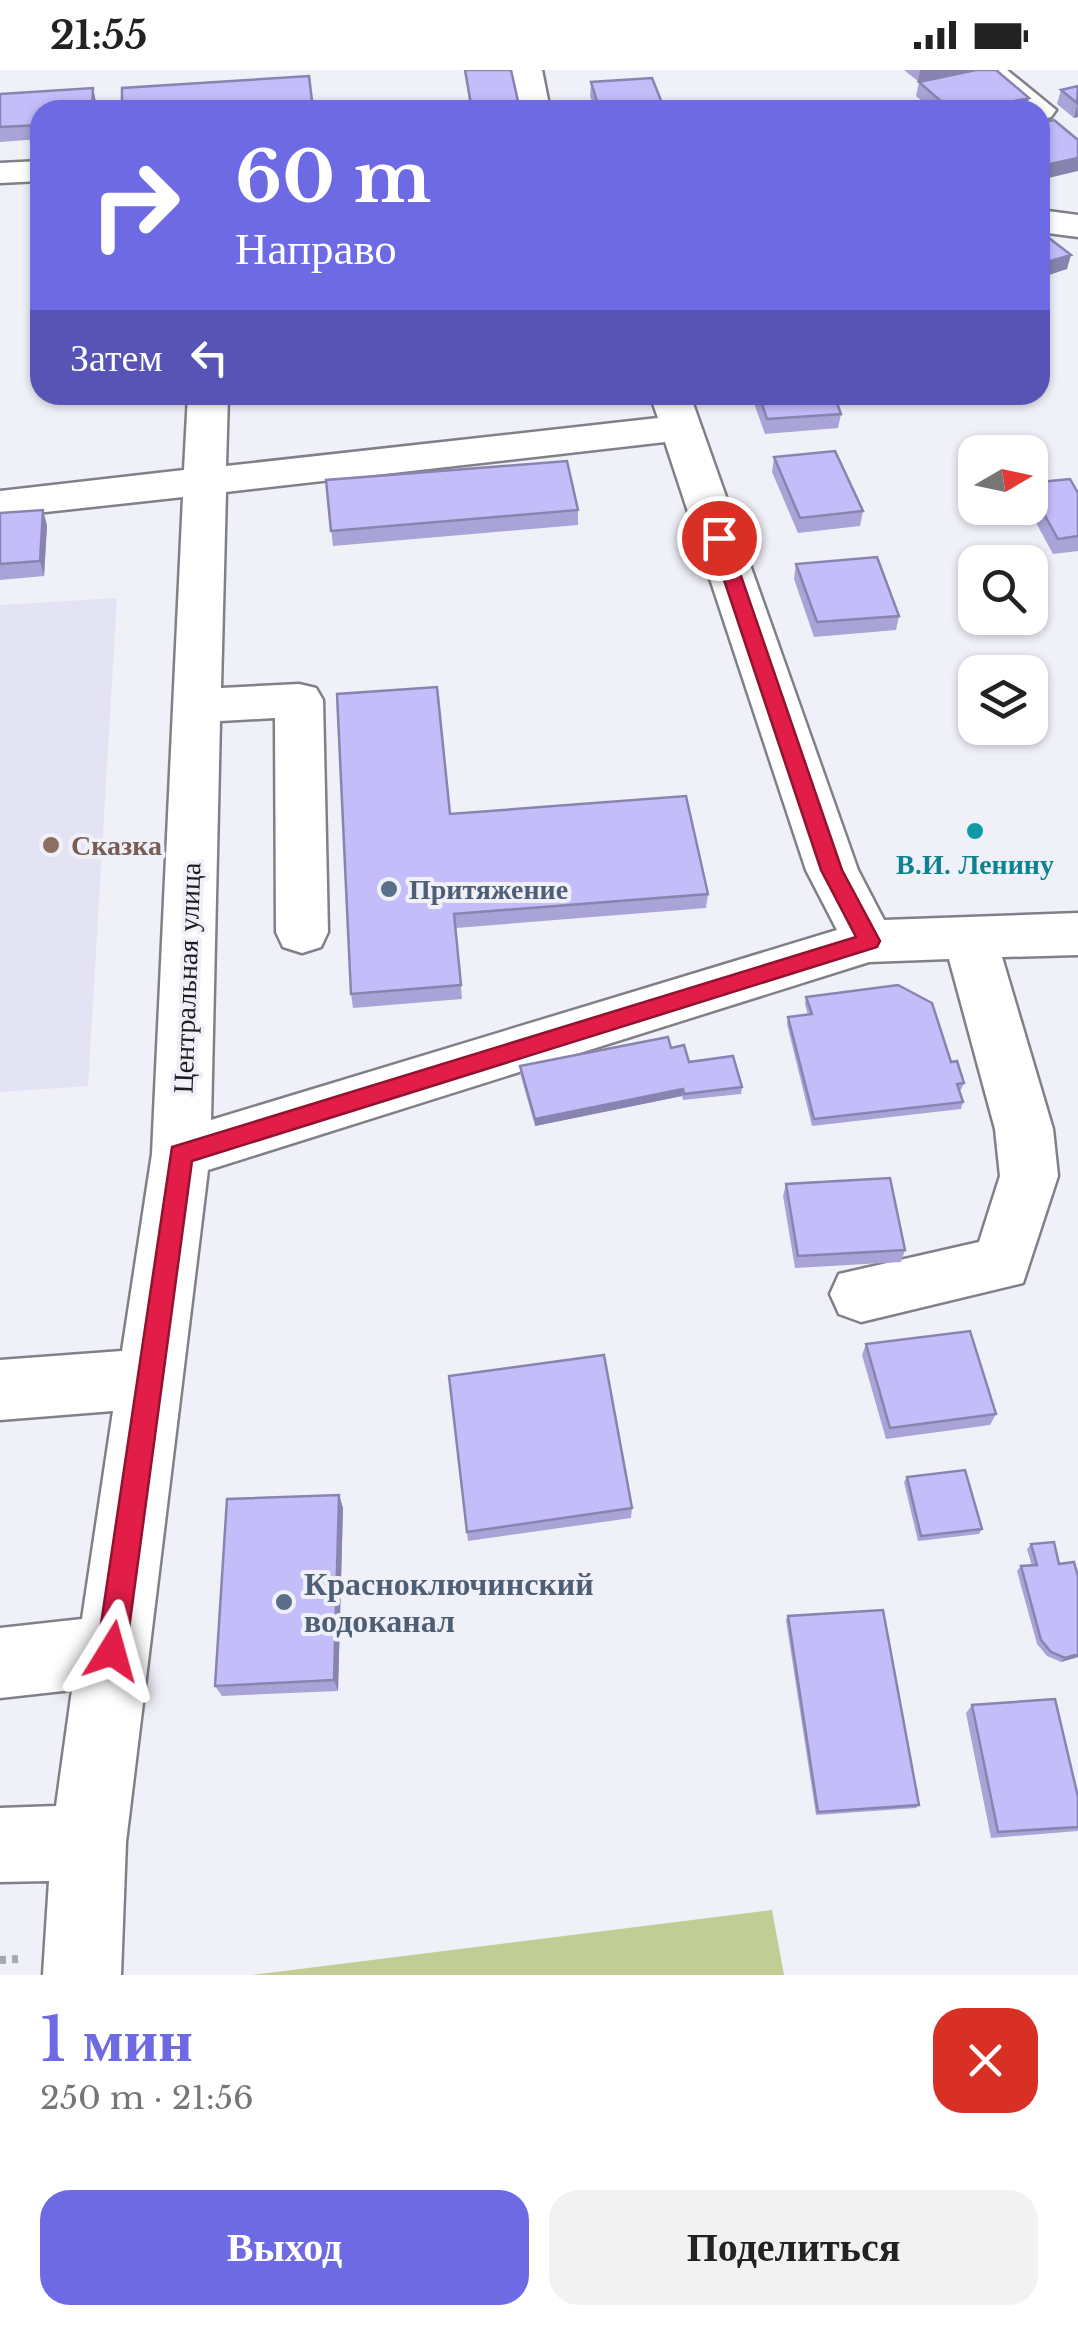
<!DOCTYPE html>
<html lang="ru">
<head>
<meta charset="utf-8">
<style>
	body { margin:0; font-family:"Libre Baskerville",serif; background:#f2f2f2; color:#222; height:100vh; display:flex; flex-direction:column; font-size:38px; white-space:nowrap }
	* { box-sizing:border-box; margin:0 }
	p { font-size:32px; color:#767676 }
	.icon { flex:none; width:55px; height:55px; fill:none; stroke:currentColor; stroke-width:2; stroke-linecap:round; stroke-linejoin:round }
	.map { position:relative; height:1905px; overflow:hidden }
	.sheet { display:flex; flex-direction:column; background:#fff; flex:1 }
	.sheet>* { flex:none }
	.top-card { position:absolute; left:30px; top:30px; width:1020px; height:305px; border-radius:30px; box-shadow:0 2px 8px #0004; background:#6d6ae4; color:#fff; overflow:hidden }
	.needle { width:65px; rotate:81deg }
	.fabs { position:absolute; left:958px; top:365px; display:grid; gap:20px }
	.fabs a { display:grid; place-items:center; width:90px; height:90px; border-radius:20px; background:#fff; box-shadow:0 2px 8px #0004; font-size:50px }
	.pin { position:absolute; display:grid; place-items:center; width:85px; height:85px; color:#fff; margin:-42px; border:5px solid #fff; border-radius:50%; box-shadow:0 2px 10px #0007 }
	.me { position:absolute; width:110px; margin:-55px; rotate:8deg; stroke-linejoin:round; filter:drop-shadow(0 0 8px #0008) }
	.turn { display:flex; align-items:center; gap:35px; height:210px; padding:0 40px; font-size:45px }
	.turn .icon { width:130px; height:130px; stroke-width:2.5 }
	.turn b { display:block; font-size:70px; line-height:85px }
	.then { display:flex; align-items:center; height:95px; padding:0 40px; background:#0003; gap:20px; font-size:38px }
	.round { display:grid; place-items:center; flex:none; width:105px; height:105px; border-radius:30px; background:#f2f2f2 }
	.summary { display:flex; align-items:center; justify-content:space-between; height:170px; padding:0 40px }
	h1 { font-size:60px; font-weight:600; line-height:75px; color:#6d6ae4 }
	.primary-button { display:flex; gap:20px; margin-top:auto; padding:20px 40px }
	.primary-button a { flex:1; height:115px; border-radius:30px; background:#6d6ae4; color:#fff; font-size:40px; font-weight:600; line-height:115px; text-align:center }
	.primary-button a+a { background:#f2f2f2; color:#222 }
	.status { display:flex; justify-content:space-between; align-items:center; height:70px; padding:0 50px; background:#fff; direction:ltr }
	.status svg { height:28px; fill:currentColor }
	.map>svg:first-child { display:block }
	.built { fill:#e4e3f3 }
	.green { fill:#c1cd94 }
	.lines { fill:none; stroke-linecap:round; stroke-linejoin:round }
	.minor-casing { stroke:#808088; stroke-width:5 }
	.path { stroke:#a7a7ae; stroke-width:8; stroke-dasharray:6 6; stroke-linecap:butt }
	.minor { fill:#fff; fill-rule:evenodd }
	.wall { fill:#a9a3d7 }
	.shaded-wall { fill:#8984af }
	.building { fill:#c4bdfa; stroke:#8984af; stroke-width:2.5 }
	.route { fill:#e11d48; stroke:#92132f; stroke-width:2.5 }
	.culture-dot { fill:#0f9aa8; stroke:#f0f0f9; stroke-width:4 }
	.education-dot { fill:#8d6e63; stroke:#f0f0f9; stroke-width:4 }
	.service-dot { fill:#5c6f8a; stroke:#f0f0f9; stroke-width:4 }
	.labels { text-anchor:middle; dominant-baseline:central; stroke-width:8; stroke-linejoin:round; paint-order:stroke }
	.education-label { font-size:28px; font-weight:bold; fill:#785e54; stroke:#f0f0f9; text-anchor:start }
	.culture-label { font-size:28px; font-weight:bold; fill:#0d838f; stroke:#f0f0f9 }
	.service-label { font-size:28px; font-weight:bold; fill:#4e5e75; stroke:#f0f0f9; text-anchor:start }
	.street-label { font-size:28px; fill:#1d1d20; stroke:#f0f0f9 }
	.near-service-label { font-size:32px; font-weight:bold; fill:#4e5e75; stroke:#f0f0f9; text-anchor:start }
</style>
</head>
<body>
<div class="status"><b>21:55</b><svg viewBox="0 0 49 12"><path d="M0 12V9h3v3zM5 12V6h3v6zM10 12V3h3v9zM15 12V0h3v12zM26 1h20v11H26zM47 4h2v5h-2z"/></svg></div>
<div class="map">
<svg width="1078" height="1905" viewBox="0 0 1078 1905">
	<rect width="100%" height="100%" fill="#f0f0f9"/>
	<path class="built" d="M117,528L88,1016L0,1022V535Z"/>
	<path class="green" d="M772,1840L784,1905H253Z"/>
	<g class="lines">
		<defs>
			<path id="minor" d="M510,0H542L550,40H516Z
				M971,0H1007L1056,40L1051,47L1040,50V40H1018Z
				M40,91V111L0,113V93Z
				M1040,140L1078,145V167L1040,162Z
				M188,325H228L226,396L658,348L650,325H690L858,800L884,850L1078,843V885L1002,887L1053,1059L1058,1106L1023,1213L861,1252L839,1244L830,1224L839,1204L979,1172L1000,1106L995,1059L949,889L869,892L208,1100L126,1772L121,1905H43L49,1811L0,1812V1738L56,1736L72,1620L0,1628V1558L82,1549L113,1341L0,1350V1290L122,1281L152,1084L183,427L0,447V421L184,400ZM665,372L806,800L837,860L211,1050L220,651L275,648L276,862L283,877L302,883L321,877L328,862L323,630L316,618L299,614L221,618L226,422Z"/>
		</defs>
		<use href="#minor" class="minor-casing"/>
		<path class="path" d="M0,1890L19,1889"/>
		<use href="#minor" class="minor"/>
	</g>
	<path class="wall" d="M465,0L520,40H470Z
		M904,0H971L1029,28L1026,40H932L916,26L919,12Z
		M591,12L662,33V40H595L590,26Z
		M1078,16V47L1074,48L1057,34L1061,20Z
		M93,18L96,32L40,40V69L0,72V24Z
		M501,325H566L502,330Z
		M751,325H834L841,344L838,358L765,364Z
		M774,387L863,441L860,456L798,463L772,402Z
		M326,410L578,440V455L333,476Z
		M1030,413L1078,423V481L1053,484L1028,438H1030Z
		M0,443L47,455L44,506L0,510Z
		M796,494L899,546L896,560L814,567L794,509Z
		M450,744L708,824L706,838L456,858L462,929L353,938L351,924Z
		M806,927L951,992L964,1013L961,1020H959L963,1032L961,1039L812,1056L787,954L788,947L808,945L805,934Z
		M671,978L689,992L742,1017L741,1024L683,1030L682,1026L535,1056L520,1003V996Z
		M786,1114L905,1180L901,1192L795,1198L783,1126Z
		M866,1274L996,1344L990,1355L886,1369L862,1285Z
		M449,1306L632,1438L631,1448L468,1471Z
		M907,1407L982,1459L979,1464L918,1471L904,1412Z
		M339,1425L343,1438L338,1621L222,1626L215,1616Z
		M1031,1474L1078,1507V1587L1061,1592L1047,1586L1037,1574L1017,1501L1021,1496H1032L1027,1479Z
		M788,1546L919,1735L916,1738L816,1745L786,1550Z
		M972,1635L1078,1727V1761L991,1768L966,1643Z"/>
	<path class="shaded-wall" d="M920,0H971L918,12Z
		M93,18L96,32L95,40H92Z
		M1029,28L1026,40H974Z
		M1077,33L1078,47L1074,48Z
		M1078,88V101L1040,110V96Z
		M1071,185L1067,199L1040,208V194Z
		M988,325L987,328L951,333L953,326Z
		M43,440L47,455L44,506L40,491Z
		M683,1019L682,1026L535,1056V1049Z
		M339,1425L343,1438L338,1621L334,1610Z
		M1078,1584V1587L1061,1592L1065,1588Z"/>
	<path class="building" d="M465,0H511L520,40H472Z
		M976,0H996L1029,28L974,40H951L919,12Z
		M309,6L313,39L122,40V18Z
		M652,8L662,33L599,38L591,12Z
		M1078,16L1077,33L1061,20Z
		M93,18L92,40H40V55L0,57V24Z
		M1054,50L1078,70V88L1040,96V53Z
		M1040,161L1071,185L1040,194Z
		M759,325H834L841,344L767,349Z
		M835,381L863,441L800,448L774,387Z
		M567,391L578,440L331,461L326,410Z
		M1070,409L1078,423V466L1058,469L1030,419V413Z
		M43,440L40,491L0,494V443Z
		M877,487L899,546L817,552L796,494Z
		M437,617L450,744L686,726L708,824L454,844L461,915L351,924L337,624Z
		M898,915L932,933L951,992L957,991L964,1013L957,1014L963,1032L814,1049L788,947L812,944L806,927Z
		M668,967L671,978L684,975L689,992L733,986L742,1017L684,1024L683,1019L535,1049L520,996Z
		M890,1108L905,1180L798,1186L786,1114Z
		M970,1261L996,1344L890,1358L866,1274Z
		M604,1285L632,1438L467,1462L449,1306Z
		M965,1400L982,1459L921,1466L907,1407Z
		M339,1425L334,1610L215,1616L227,1429Z
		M1054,1472L1059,1494L1074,1492L1078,1507V1584L1065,1588L1051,1582L1041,1570L1021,1496L1037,1495L1031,1474Z
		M883,1540L919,1735L818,1742L788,1546Z
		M1055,1629L1078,1727V1757L998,1762L972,1635Z"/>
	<path class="route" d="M719,463L728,468L842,800L880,871L877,877L192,1091L126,1581L122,1591L112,1595L101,1591L97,1581L172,1077L856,867L821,800L710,468Z"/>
	<circle class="culture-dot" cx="975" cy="761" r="10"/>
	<circle class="education-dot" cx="51" cy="775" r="10"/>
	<g class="service-dot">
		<circle cx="389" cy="819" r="10"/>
		<circle cx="284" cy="1532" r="10"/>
	</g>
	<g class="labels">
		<g class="education-label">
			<text x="71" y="775">Сказка</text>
		</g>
		<g class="culture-label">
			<text x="975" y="794">В.И. Ленину</text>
		</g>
		<g class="service-label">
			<text x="409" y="819">Притяжение</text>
		</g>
		<g class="street-label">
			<text transform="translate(187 908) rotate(-88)">Центральная улица</text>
		</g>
		<g class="near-service-label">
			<text x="304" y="1514">Красноключинский<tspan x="304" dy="37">водоканал</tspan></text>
		</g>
	</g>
</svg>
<div class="fabs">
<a><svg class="needle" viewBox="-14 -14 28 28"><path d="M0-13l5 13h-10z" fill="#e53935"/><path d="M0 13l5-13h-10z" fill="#767676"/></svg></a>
<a><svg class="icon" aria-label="search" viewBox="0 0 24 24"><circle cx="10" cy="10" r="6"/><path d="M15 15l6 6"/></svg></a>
<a><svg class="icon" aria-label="layers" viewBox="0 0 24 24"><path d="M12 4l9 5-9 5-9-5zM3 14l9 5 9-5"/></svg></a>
</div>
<div class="pin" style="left:719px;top:468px;background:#d93025"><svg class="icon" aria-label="arrive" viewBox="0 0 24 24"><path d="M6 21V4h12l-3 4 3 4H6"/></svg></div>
<svg class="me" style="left:112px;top:1581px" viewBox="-20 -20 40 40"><path d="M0-17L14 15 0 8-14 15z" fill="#e11d48" stroke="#fff" stroke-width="4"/></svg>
<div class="top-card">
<div class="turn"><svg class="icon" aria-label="right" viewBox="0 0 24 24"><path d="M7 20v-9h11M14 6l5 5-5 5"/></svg><div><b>60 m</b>Направо</div></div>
<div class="then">Затем<svg class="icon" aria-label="left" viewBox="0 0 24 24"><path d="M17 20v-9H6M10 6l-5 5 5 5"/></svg></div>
</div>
</div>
<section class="sheet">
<div class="summary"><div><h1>1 мин</h1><p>250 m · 21:56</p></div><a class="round" style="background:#d93025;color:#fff"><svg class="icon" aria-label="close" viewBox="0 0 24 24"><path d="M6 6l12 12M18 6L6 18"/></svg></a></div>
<div class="primary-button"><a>Выход</a><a>Поделиться</a></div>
</section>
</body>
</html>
